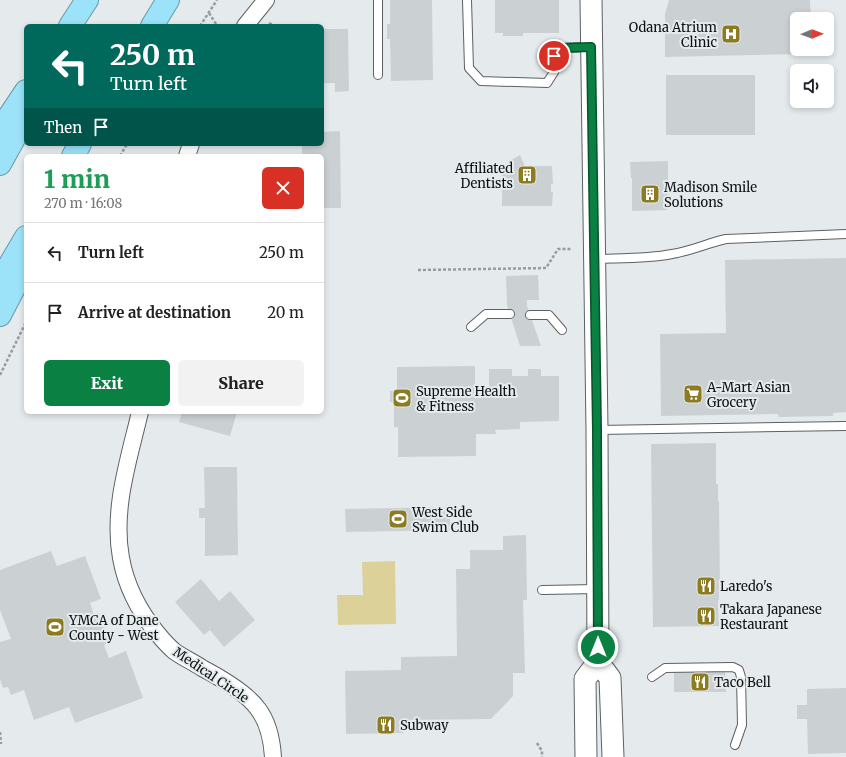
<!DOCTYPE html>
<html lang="en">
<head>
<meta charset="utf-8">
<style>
	body { margin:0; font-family:Merriweather,serif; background:#f2f2f2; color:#202124; height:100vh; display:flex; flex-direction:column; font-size:15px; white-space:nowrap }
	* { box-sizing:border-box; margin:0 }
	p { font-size:13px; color:#757577 }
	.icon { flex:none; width:22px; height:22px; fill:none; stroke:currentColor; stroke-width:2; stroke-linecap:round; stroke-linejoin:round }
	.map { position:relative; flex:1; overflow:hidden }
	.sheet { position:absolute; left:24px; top:154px; width:300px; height:260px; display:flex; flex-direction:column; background:#fff; border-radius:6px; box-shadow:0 2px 6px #0003 }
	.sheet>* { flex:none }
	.guide { position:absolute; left:24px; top:24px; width:300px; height:122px; border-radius:6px; box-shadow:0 2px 6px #0003; background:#00695c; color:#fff; overflow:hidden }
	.needle { width:26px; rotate:89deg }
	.buttons { position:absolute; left:790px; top:12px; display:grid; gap:8px }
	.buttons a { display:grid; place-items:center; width:44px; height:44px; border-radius:6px; background:#fff; box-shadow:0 2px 6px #0003; font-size:20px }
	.pin { position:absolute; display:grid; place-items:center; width:34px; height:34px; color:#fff; margin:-17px; border:2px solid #fff; border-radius:50%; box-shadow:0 1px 4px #0007 }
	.me { position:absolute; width:44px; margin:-22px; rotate:0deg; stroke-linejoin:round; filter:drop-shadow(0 0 3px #0008) }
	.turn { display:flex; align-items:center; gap:14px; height:84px; padding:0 20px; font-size:18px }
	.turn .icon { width:52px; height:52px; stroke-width:2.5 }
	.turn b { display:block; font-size:28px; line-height:34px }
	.then { display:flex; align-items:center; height:38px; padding:0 20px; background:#0003; gap:8px; font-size:15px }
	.round { display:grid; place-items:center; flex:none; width:42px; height:42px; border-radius:6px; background:#f2f2f2 }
	.overview { display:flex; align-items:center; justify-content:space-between; height:68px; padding:0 20px }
	h1 { font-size:24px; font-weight:800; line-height:30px; color:#1e9e55 }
	.cta { display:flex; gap:8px; margin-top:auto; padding:8px 20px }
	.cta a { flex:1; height:46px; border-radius:6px; background:#0b8043; color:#fff; font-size:16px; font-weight:800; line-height:46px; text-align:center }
	.cta a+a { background:#f2f2f2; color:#202124 }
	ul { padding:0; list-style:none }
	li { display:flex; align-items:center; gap:12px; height:60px; padding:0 20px; border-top:1px solid #e0e0e0 }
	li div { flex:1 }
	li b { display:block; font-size:15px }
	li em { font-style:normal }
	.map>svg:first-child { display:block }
	.water { fill:#ddd19a }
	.building { fill:#cbd1d3 }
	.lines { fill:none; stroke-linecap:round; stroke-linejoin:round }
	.service-casing { stroke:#5c6163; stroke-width:10 }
	.minor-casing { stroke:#5c6163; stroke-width:18 }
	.tertiary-casing { stroke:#5c6163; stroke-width:23 }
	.motorway-casing { stroke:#6a98a8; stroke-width:24 }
	.path { stroke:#989c9e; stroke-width:2.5; stroke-dasharray:3 2; stroke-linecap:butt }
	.service { stroke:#fff; stroke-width:8 }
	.minor { stroke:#fff; stroke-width:16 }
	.tertiary { stroke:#fff; stroke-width:21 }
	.motorway { stroke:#9ce2f9; stroke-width:22 }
	.route-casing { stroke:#07532c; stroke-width:10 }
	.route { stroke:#0b8043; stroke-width:7 }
	.labels { text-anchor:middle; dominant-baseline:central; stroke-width:4; stroke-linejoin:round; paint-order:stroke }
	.poi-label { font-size:13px; fill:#0e1011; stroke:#e5ebed; text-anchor:start }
	.street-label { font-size:13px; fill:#0e1011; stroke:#e5ebed }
</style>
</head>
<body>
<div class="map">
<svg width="846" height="757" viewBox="0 0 846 757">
	<rect width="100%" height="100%" fill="#e5ebed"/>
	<path class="water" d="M395,561L396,624L338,625L337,595H363L362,562Z"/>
	<path class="building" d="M390,0H432L433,80L391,81L390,39H387V24H390Z
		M495,0H559V33H523V36H503V33H495Z
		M669,0H810L811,19H797V49H806L801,54L665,57V14Z
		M322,29H348L349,91L335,92V83H322Z
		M666,75H755V135H666Z
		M340,131L341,208H322V156H302V144H322V132Z
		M520,155L525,166H552L553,184H551V192H553L552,206H502V166H510L508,162Z
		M668,161V210L632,211V178H631L630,162Z
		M846,258V412L833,413V416L778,417V414L661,416L660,334L726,333L725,260Z
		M538,275L539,300H527V306L541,346H520L507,305L506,276Z
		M475,366V387H489V369H512V376H528V369H541V376H559V421L520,422V429L495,430L496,434H476V456L398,457V427H394V402H390V391H397V367Z
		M182,412H237L230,436L179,422Z
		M716,443V484H718V501H719L720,583H719V600H718L719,626L653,627L651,444Z
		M204,467H237L238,555L205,556V518H199V508H205Z
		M450,507V530L346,532L345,509Z
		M526,535L527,600H523L525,673H513V696L491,719L403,720L404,733L346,734L345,671L401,670V657L457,656L456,569H470V550H503V536Z
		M51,551L57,566L85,556L101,599L90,603L94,615L99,613L110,642L104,645L109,658L126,651L143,698L75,723L69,707L34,720L24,690L11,695L8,687L3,688L0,679V642L11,639L0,610V570Z
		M201,579L219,601L230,591L255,620L224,647L210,630L204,635L175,602Z
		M725,671L726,692H674V672Z
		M846,688V753L808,754L807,719H797V705H807V689Z"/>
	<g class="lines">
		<defs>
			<path id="service" d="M378,0V75
				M467,0L469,68L481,81L547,83L554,72V56L560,48L590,47
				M595,259C621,258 647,259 672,254C691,251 708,243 726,239L846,234
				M530,315H549L562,330
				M471,327L486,314H510
				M598,430L846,426
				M542,590L597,589
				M652,677L665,668L733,667L739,670L741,677L742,725L735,745"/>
			<path id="minor" d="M245,26L266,0
				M187,156L191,144
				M140,412C129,459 112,509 121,558C126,586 139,611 157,633C162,639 168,646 174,651C182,657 193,662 202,668C219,677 247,693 258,709C268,722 272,741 273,757"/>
			<path id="tertiary" d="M591,0L597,430L598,662L610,678L613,757
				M586,757L585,679L598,662"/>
			<path id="motorway" d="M70,26L87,0
				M152,26L168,0
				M0,130L26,91
				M73,156L80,144
				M0,164L26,117
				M0,281L26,237
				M0,315L26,265"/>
		</defs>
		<use href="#service" class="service-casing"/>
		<use href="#minor" class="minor-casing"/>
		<use href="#tertiary" class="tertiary-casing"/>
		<use href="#motorway" class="motorway-casing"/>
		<path class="path" d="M209,13L214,21L218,26
			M269,23L275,26
			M200,26L217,0
			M120,156L127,144
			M418,270L546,268L558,249H572
			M0,375L26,322
			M0,732L1,744
			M537,743L542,751V757"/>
		<use href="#service" class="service"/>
		<use href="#minor" class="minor"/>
		<use href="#tertiary" class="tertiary"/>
		<use href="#motorway" class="motorway"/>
	</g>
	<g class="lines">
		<defs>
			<path id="route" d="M554,56L560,48L591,47L597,430L598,647"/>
		</defs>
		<use href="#route" class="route-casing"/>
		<use href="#route" class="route"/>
	</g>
	<defs>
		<symbol id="hospital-square" viewBox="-11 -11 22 22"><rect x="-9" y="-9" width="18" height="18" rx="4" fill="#8d7b21" stroke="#e5ebed"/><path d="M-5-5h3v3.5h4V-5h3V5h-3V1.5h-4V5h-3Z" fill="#fff"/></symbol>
		<symbol id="building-square" viewBox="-11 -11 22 22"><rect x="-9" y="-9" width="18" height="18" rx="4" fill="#8d7b21" stroke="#e5ebed"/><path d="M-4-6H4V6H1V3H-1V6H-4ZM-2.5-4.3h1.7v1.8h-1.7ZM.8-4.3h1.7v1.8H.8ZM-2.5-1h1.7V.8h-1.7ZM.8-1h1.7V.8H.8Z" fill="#fff"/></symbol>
		<symbol id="supermarket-square" viewBox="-11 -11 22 22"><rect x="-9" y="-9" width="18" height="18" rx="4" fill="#8d7b21" stroke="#e5ebed"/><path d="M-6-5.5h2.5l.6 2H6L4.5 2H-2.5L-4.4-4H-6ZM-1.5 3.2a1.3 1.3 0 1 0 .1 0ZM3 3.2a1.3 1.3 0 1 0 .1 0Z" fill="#fff"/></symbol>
		<symbol id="stadium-square" viewBox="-11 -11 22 22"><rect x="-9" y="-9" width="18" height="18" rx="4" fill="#8d7b21" stroke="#e5ebed"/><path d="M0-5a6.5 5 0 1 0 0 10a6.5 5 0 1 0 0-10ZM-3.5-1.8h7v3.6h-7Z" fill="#fff"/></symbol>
		<symbol id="restaurant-square" viewBox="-11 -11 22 22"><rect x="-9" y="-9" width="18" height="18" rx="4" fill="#8d7b21" stroke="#e5ebed"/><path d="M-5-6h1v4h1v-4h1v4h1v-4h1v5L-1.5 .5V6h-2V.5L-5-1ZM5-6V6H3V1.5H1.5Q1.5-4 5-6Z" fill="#fff"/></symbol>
	</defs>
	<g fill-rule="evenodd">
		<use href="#hospital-square" x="720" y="23" width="22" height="22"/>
		<use href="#building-square" x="516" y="164" width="22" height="22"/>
		<use href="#building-square" x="639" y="183" width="22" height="22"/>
		<use href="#supermarket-square" x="682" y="383" width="22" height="22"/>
		<use href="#stadium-square" x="391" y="387" width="22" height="22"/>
		<use href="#stadium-square" x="387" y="508" width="22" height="22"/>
		<use href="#restaurant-square" x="695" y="575" width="22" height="22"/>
		<use href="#restaurant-square" x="695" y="605" width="22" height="22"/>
		<use href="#stadium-square" x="44" y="616" width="22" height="22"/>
		<use href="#restaurant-square" x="689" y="671" width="22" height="22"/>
		<use href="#restaurant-square" x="375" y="714" width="22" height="22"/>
	</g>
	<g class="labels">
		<g class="poi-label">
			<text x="717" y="27" text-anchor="end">Odana Atrium<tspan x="717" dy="15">Clinic</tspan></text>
			<text x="513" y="168" text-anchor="end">Affiliated<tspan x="513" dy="15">Dentists</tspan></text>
			<text x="664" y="187">Madison Smile<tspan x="664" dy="15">Solutions</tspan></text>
			<text x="707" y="387">A-Mart Asian<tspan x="707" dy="15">Grocery</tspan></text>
			<text x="416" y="391">Supreme Health<tspan x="416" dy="15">&amp; Fitness</tspan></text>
			<text x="412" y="512">West Side<tspan x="412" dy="15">Swim Club</tspan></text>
			<text x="720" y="586">Laredo's</text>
			<text x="720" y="609">Takara Japanese<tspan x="720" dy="15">Restaurant</tspan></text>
			<text x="69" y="620">YMCA of Dane<tspan x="69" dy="15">County - West</tspan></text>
			<text x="714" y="682">Taco Bell</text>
			<text x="400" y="725">Subway</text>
		</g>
		<g class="street-label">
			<text transform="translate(211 675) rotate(34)">Medical Circle</text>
		</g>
	</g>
</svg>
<div class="buttons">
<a><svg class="needle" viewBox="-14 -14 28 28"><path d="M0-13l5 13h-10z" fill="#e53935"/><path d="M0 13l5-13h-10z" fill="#757577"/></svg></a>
<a><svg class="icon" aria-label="sound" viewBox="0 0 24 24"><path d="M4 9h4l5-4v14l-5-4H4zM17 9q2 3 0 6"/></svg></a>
</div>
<div class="pin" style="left:554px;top:56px;background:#d93025"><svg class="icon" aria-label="arrive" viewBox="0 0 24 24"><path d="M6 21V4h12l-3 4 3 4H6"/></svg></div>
<svg class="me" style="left:598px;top:647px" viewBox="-20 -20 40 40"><circle r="17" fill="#0b8043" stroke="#fff" stroke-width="3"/><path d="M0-11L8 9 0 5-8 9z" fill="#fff"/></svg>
<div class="guide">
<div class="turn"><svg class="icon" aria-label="left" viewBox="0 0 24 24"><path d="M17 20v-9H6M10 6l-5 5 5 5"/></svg><div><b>250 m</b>Turn left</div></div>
<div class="then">Then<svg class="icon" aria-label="arrive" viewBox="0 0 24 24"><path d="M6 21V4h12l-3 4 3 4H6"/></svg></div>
</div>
<section class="sheet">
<div class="overview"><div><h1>1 min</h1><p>270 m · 16:08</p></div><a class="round" style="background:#d93025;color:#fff"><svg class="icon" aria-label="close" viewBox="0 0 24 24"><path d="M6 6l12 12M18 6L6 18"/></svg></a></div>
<ul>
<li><svg class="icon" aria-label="left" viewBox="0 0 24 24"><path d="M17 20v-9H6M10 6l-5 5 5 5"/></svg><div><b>Turn left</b></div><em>250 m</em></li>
<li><svg class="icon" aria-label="arrive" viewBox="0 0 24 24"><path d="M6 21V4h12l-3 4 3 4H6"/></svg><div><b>Arrive at destination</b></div><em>20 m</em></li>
</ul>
<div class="cta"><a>Exit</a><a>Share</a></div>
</section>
</div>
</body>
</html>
